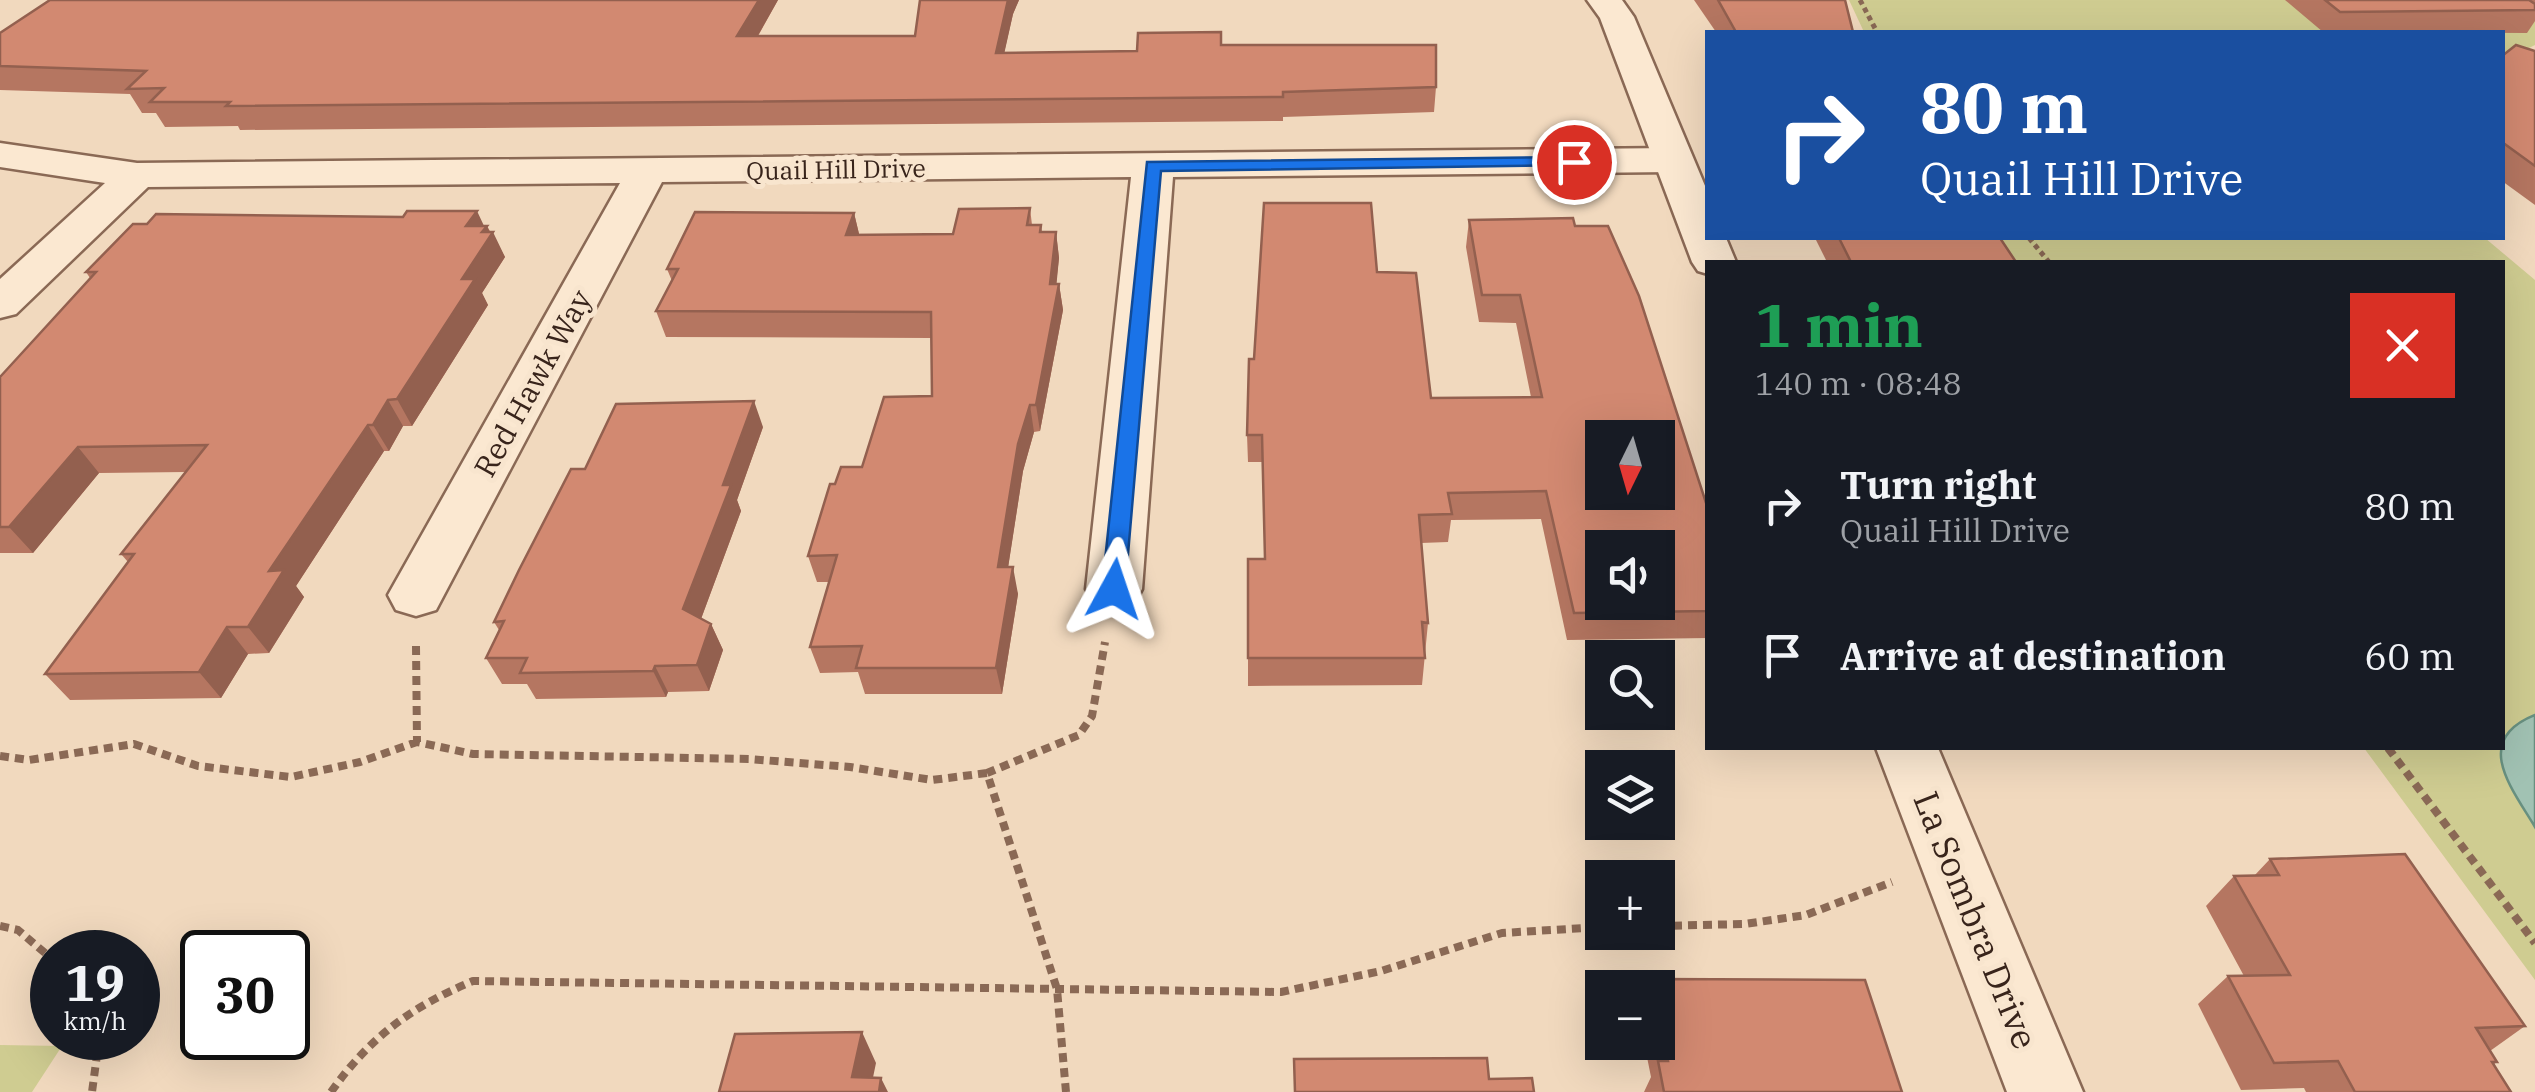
<!DOCTYPE html>
<html lang="en">
<head>
<meta charset="utf-8">
<style>
	body { margin:0; font-family:"IBM Plex Serif",serif; background:#20242c; color:#f1f3f6; height:100vh; display:flex; flex-direction:column; font-size:38px; white-space:nowrap }
	* { box-sizing:border-box; margin:0 }
	p { font-size:32px; color:#9ea1a6 }
	.icon { flex:none; width:55px; height:55px; fill:none; stroke:currentColor; stroke-width:2; stroke-linecap:round; stroke-linejoin:round }
	.map { position:relative; flex:1; overflow:hidden }
	.panel { position:absolute; left:1705px; top:260px; width:800px; height:490px; display:flex; flex-direction:column; background:#171b24; border-radius:0px; box-shadow:0 10px 40px #0002 }
	.panel>* { flex:none }
	.hud { position:absolute; left:1705px; top:30px; width:800px; height:210px; border-radius:0px; box-shadow:0 10px 40px #0002; background:#1a4fa0; color:#fff; overflow:hidden }
	.needle { width:65px; rotate:185deg }
	.tools { position:absolute; left:1585px; top:420px; display:grid; gap:20px }
	.tools a { display:grid; place-items:center; width:90px; height:90px; border-radius:0px; background:#171b24; box-shadow:0 10px 40px #0002; font-size:50px }
	.speed { position:absolute; left:30px; top:930px; display:flex; gap:20px; font-size:50px; font-weight:700; text-align:center }
	.speed>* { display:grid; place-content:center; width:130px; height:130px; border-radius:50%; background:#171b24; box-shadow:0 10px 40px #0002; line-height:1 }
	.speed small { font-size:25px; font-weight:400 }
	.speed .limit { border:5px solid #111; border-radius:15px; background:#fff; color:#111 }
	.pin { position:absolute; display:grid; place-items:center; width:85px; height:85px; color:#fff; margin:-42px; border:5px solid #fff; border-radius:50%; box-shadow:0 2px 10px #0007 }
	.me { position:absolute; width:110px; margin:-55px; rotate:5deg; stroke-linejoin:round; filter:drop-shadow(0 0 8px #0008) }
	.turn { display:flex; align-items:center; gap:35px; height:210px; padding:0 50px; font-size:45px }
	.turn .icon { width:130px; height:130px; stroke-width:2.5 }
	.turn b { display:block; font-size:70px; line-height:85px }
	.round { display:grid; place-items:center; flex:none; width:105px; height:105px; border-radius:0px; background:#20242c }
	.head { display:flex; align-items:center; justify-content:space-between; height:170px; padding:0 50px }
	h1 { font-size:60px; font-weight:700; line-height:75px; color:#1e9e55 }
	ul { padding:0; list-style:none }
	li { display:flex; align-items:center; gap:30px; height:150px; padding:0 50px }
	li div { flex:1 }
	li b { display:block; font-size:38px }
	li em { font-style:normal }
	.map>svg:first-child { display:block }
	.green { fill:#cfcc91 }
	.water { fill:#a1c2b3; stroke:#689080; stroke-width:2.5 }
	.lines { fill:none; stroke-linecap:round; stroke-linejoin:round }
	.minor-casing { stroke:#8a6955; stroke-width:5 }
	.tertiary-casing { stroke:#8a6955; stroke-width:5 }
	.path-far1 { stroke:#8a6955; stroke-width:5; stroke-dasharray:5 4; stroke-linecap:butt }
	.path { stroke:#8a6955; stroke-width:8; stroke-dasharray:9 6; stroke-linecap:butt }
	.minor { fill:#fbe8d1; fill-rule:evenodd }
	.tertiary { fill:#fbe8d1; fill-rule:evenodd }
	.wall { fill:#b57661 }
	.shaded-wall { fill:#93604f }
	.building { fill:#d28971; stroke:#93604f; stroke-width:2.5; fill-rule:evenodd }
	.route { fill:#1a73e8; stroke:#114b97; stroke-width:2.5 }
	.labels { text-anchor:middle; dominant-baseline:central; stroke-width:10; stroke-linejoin:round; paint-order:stroke }
	.far-street-label { font-size:25px; fill:#38241b; stroke:#f8e5ce }
	.street-label { font-size:30px; fill:#38241b; stroke:#f8e5ce }
	.near-street-label { font-size:35px; fill:#38241b; stroke:#f8e5ce }
</style>
</head>
<body>
<div class="map">
<svg width="2535" height="1092" viewBox="0 0 2535 1092">
	<rect width="100%" height="100%" fill="#f1d9be"/>
	<path class="green" d="M1849,0H2535V45L2503,61L2502,32H1864Z
		M1989,238H2485L2535,280V980L2364,748H2502V262H2008Z
		M0,1045L62,1046L32,1092H0Z"/>
	<path class="water" d="M2535,715V827C2511,787 2472,740 2535,715Z"/>
	<g class="lines">
		<defs>
			<path id="minor" d="M0,143L137,163L1673,148L1687,151L1693,160L1687,169L1673,172L1173,177L1142,589L1134,604L1114,610L1094,604L1086,589L1131,177L662,182L436,610L416,616L396,610L388,595L620,183L148,187L16,314L0,318V279L105,183L0,167Z"/>
			<path id="tertiary" d="M1587,0H1622L1634,17L1708,193V238H1726L1736,262H1708V274L1698,271L1692,262L1600,18Z
				M1876,748H1938L2083,1092H2007Z"/>
		</defs>
		<use href="#minor" class="minor-casing"/>
		<use href="#tertiary" class="tertiary-casing"/>
		<path class="path-far1" d="M1860,0L1877,32
			M2029,238L2049,262"/>
		<path class="path" d="M416,646L417,742L473,754L749,759L850,767L932,780L987,773
			M2388,748L2535,943
			M0,756L29,760L134,744L198,766L291,777L360,762L417,742
			M0,926L18,930L52,959
			M1658,926L1745,924L1806,915L1892,882
			M92,1038L97,1055L92,1092
			M331,1092C370,1037 411,1007 473,981L1281,992L1381,971L1502,933L1602,927
			M1066,1092L1057,989L987,773L1079,735L1092,716L1105,642"/>
		<use href="#minor" class="minor"/>
		<use href="#tertiary" class="tertiary"/>
	</g>
	<path class="wall" d="M50,0H778L758,36H915L920,0H1019L1013,14L1004,53L1137,51L1221,45L1436,87L1434,112L1283,117V121L240,130L238,126L165,127L156,113H142L130,94L0,90V33Z
		M1694,0H1845L1853,32H1716Z
		M2285,0H2535V21L2527,33L2323,32Z
		M2535,51V205L2502,181V56Z
		M1030,208L1032,225H1041L1042,232H1056L1059,258L1056,284H1059L1063,310L1040,431L1034,432L1023,471L1008,567L1018,594L1002,694H865L858,672L820,673L810,647L829,582H817L808,556L835,484L862,467L932,396L931,338L666,337L656,311L672,281L667,269L854,213L859,234H953Z
		M1469,220L1575,226L1708,509V638L1567,640L1541,519L1451,520L1448,542L1421,543L1428,623L1422,685L1248,686V559H1265L1262,462H1248L1247,435L1254,359L1377,272L1431,398L1531,397L1516,323L1479,322L1466,247Z
		M483,226H487L505,257L482,293L488,305L412,426H403L389,451H384L296,586L304,597L269,653L248,654L221,698L70,700L45,674L128,562L121,554L186,472L99,473L33,553H0V377L90,278L86,272Z
		M1815,238H2000L2016,262H1827Z
		M763,427L737,500L741,511L701,619L711,624L723,650L709,691L668,692L666,697L536,699L527,684H502L486,658L499,630L494,622L585,469Z
		M2270,859L2525,1026L2490,1051L2497,1062L2494,1064L2511,1092H2306L2304,1088L2241,1090L2198,1004L2228,976H2244L2206,906L2234,876H2254Z
		M1651,979L1902,1092H1644L1651,1077L1644,1042H1658V988H1648Z"/>
	<path class="shaded-wall" d="M759,0H778L744,60L737,36Z
		M1008,0H1019L1013,14L999,77L996,53Z
		M477,211L485,228L487,226L491,235L493,232L505,257L482,293L488,305L412,426L397,399L466,226Z
		M854,213L860,238L846,235Z
		M1056,232L1059,258L1054,310L1050,284Z
		M1059,284L1063,310L1040,431L1036,405Z
		M388,400L403,426L389,451L373,425Z
		M754,401L763,427L737,500L741,511L695,635L683,609L723,485Z
		M1030,405L1034,432L1023,471L1004,594L998,567L1018,444Z
		M368,425L384,451L296,586L304,597L269,653L248,627L269,571Z
		M78,447L99,473L33,553L9,527Z
		M1013,567L1018,594L1002,694L996,668Z
		M711,624L723,650L709,691L697,665Z
		M227,627L248,654L221,698L199,672Z
		M655,666L668,692L666,697L653,671Z
		M862,1032L876,1063L870,1092L852,1077Z
		M881,1078L888,1092H879Z"/>
	<path class="building" d="M50,0H759L737,36H915L920,0H1008L996,53L1137,51L1138,33L1221,32V45H1436V87L1283,92V97L226,106L230,102H150L164,88L127,89L146,71L0,66V33Z
		M1718,0H1845L1853,32H1736Z
		M2325,0H2529L2535,4V10L2340,12Z
		M2516,45L2535,51V166L2502,142V56Z
		M1264,203H1371L1377,272L1416,273L1431,398L1542,397L1520,295H1482L1469,220L1573,218L1575,226H1608L1639,296L1708,509V611L1574,613L1546,491L1448,493L1452,514L1419,515L1428,623L1422,622L1425,658H1248V559H1265L1262,435H1247L1249,359H1254ZM1602,438H1658V492H1602ZM1602,548H1658V602H1602Z
		M1030,208L1027,225H1041L1040,232H1056L1050,284H1059L1036,405H1030L1018,444L998,567H1013L996,668H856L862,646L810,647L837,555L808,556L830,484H835L841,467H862L884,397L932,396L931,312L656,311L678,269H667L695,212L854,213L846,235L953,234L959,209Z
		M407,211H477L466,226H487L482,232H493L462,279H475L397,399L388,400L373,425H368L269,571L284,570L248,627H227L199,672L45,674L134,554H121L207,445L78,447L9,527H0V377L96,272H86L133,224H147L156,214L403,217Z
		M1839,238H2000L2016,262H1851Z
		M754,401L723,485H731L683,609L711,624L697,665L655,666L653,671L520,673L527,658H486L504,621L494,622L519,570L571,469H585L616,404Z
		M2405,854L2525,1026L2476,1028L2497,1062H2492L2511,1092H2355L2338,1061L2274,1063L2228,976L2290,975L2234,876L2279,875L2270,859Z
		M1651,979L1865,980L1902,1092H1664L1658,1061H1668L1658,1010V988H1653Z
		M862,1032L852,1077L881,1078L879,1092H719L735,1034Z
		M1487,1058L1489,1079L1532,1078L1534,1092H1295L1294,1059Z"/>
	<path class="route" d="M1574,157L1582,162L1580,165L1161,171L1125,589L1114,597L1105,595L1102,589L1147,162Z"/>
	<g class="labels">
		<g class="far-street-label">
			<text transform="translate(836 169) rotate(-1)">Quail Hill Drive</text>
		</g>
		<g class="street-label">
			<text transform="translate(532 383) rotate(-61)">Red Hawk Way</text>
		</g>
		<g class="near-street-label">
			<text transform="translate(1976 920) rotate(68)">La Sombra Drive</text>
		</g>
	</g>
</svg>
<div class="tools">
<a><svg class="needle" viewBox="-14 -14 28 28"><path d="M0-13l5 13h-10z" fill="#e53935"/><path d="M0 13l5-13h-10z" fill="#9ea1a6"/></svg></a>
<a><svg class="icon" aria-label="sound" viewBox="0 0 24 24"><path d="M4 9h4l5-4v14l-5-4H4zM17 9q2 3 0 6"/></svg></a>
<a><svg class="icon" aria-label="search" viewBox="0 0 24 24"><circle cx="10" cy="10" r="6"/><path d="M15 15l6 6"/></svg></a>
<a><svg class="icon" aria-label="layers" viewBox="0 0 24 24"><path d="M12 4l9 5-9 5-9-5zM3 14l9 5 9-5"/></svg></a>
<a>+</a>
<a>−</a>
</div>
<div class="speed"><div>19<small>km/h</small></div><div class="limit">30</div></div>
<div class="pin" style="left:1574px;top:162px;background:#d93025"><svg class="icon" aria-label="arrive" viewBox="0 0 24 24"><path d="M6 21V4h12l-3 4 3 4H6"/></svg></div>
<svg class="me" style="left:1114px;top:589px" viewBox="-20 -20 40 40"><path d="M0-17L14 15 0 8-14 15z" fill="#1a73e8" stroke="#fff" stroke-width="4"/></svg>
<div class="hud">
<div class="turn"><svg class="icon" aria-label="right" viewBox="0 0 24 24"><path d="M7 20v-9h11M14 6l5 5-5 5"/></svg><div><b>80 m</b>Quail Hill Drive</div></div>
</div>
<section class="panel">
<div class="head"><div><h1>1 min</h1><p>140 m · 08:48</p></div><a class="round" style="background:#d93025;color:#fff"><svg class="icon" aria-label="close" viewBox="0 0 24 24"><path d="M6 6l12 12M18 6L6 18"/></svg></a></div>
<ul>
<li><svg class="icon" aria-label="right" viewBox="0 0 24 24"><path d="M7 20v-9h11M14 6l5 5-5 5"/></svg><div><b>Turn right</b><p>Quail Hill Drive</p></div><em>80 m</em></li>
<li><svg class="icon" aria-label="arrive" viewBox="0 0 24 24"><path d="M6 21V4h12l-3 4 3 4H6"/></svg><div><b>Arrive at destination</b></div><em>60 m</em></li>
</ul>
</section>
</div>
</body>
</html>
